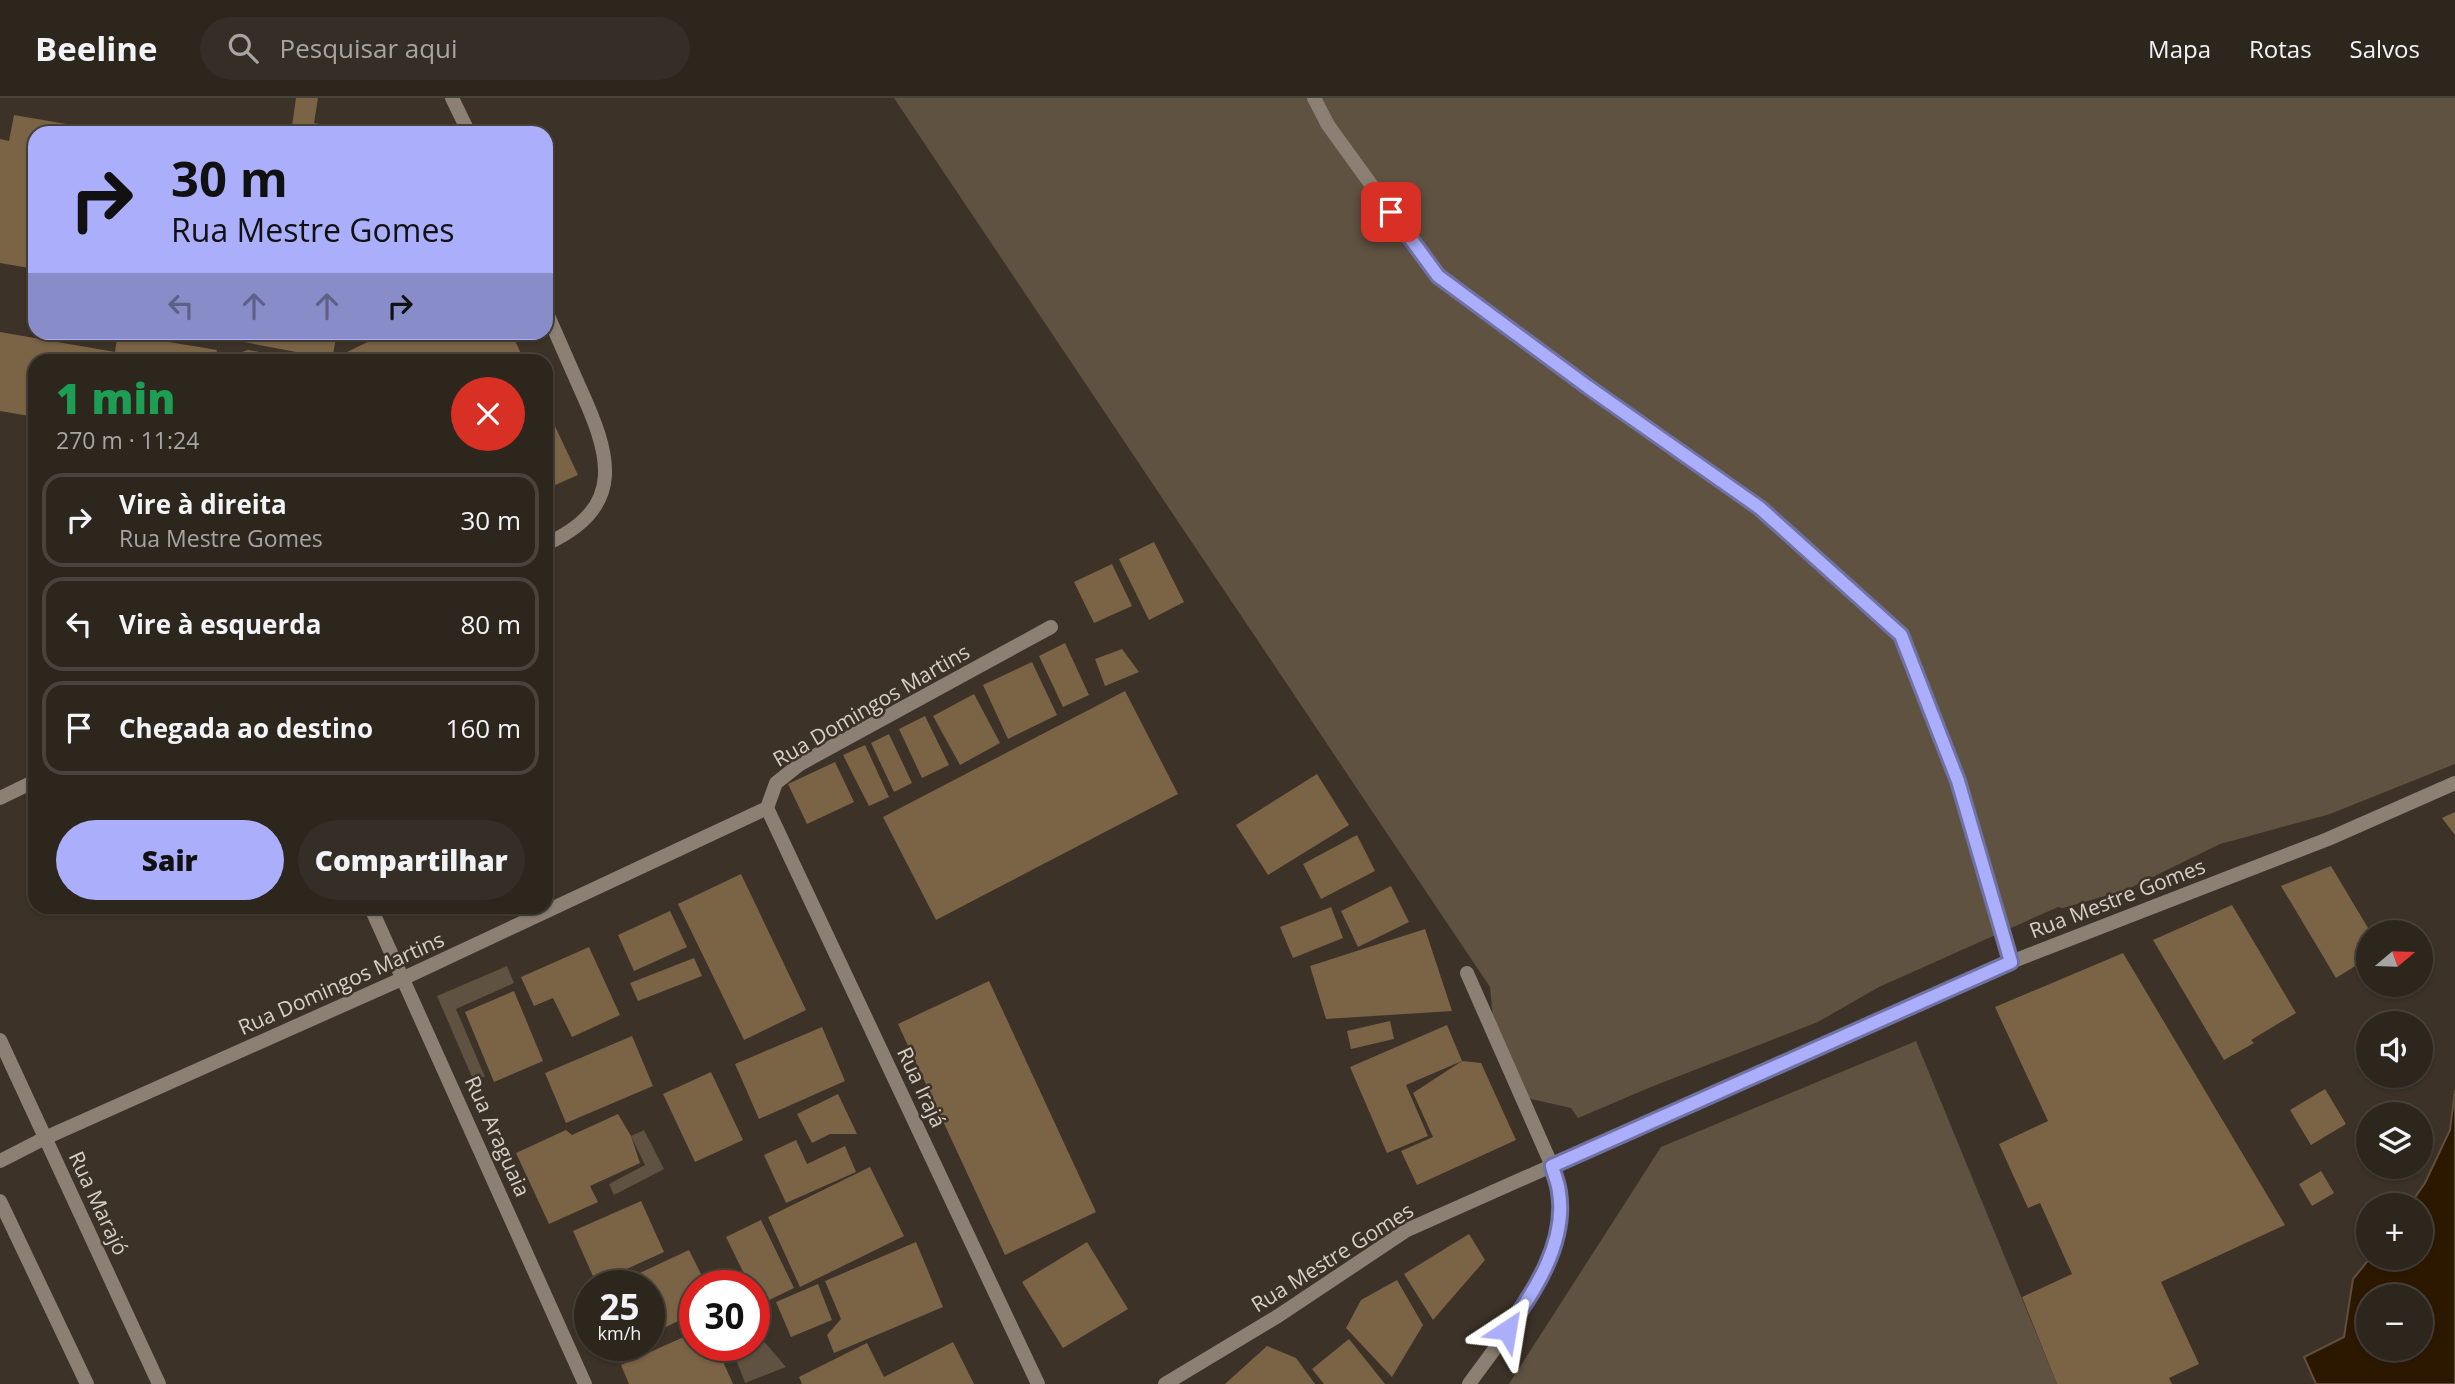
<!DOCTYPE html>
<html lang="pt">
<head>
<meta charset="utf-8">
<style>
	body { margin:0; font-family:"Open Sans",sans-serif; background:#352e26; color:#f1f3f6; height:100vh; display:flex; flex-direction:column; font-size:26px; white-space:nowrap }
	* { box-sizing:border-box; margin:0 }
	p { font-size:23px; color:#a7a5a4 }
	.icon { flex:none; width:38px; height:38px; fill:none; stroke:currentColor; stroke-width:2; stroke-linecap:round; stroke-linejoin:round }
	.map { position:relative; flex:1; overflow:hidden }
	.panel { position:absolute; left:28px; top:256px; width:525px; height:560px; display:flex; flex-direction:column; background:#2d261d; border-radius:21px; box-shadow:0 2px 5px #0004,0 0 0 2px #48433b }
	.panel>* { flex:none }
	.guide { position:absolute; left:28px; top:28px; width:525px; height:214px; border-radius:21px; box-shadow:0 2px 5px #0004,0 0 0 2px #48433b; background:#abaffb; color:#111; overflow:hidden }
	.needle { width:46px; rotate:71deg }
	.tools { position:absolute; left:2356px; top:822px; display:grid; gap:14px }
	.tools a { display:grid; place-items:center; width:77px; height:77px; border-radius:50%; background:#2d261d; box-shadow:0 2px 5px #0004,0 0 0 2px #48433b; font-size:35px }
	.speed { position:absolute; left:574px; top:1172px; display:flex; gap:14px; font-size:35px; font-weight:700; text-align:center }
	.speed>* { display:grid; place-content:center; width:91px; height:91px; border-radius:50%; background:#2d261d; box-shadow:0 2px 5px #0004,0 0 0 2px #48433b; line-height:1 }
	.speed small { font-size:18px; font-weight:400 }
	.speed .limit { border:10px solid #d22; background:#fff; color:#111 }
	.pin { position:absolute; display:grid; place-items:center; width:60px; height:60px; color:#fff; margin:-30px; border-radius:14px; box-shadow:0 4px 10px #0006 }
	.me { position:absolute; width:77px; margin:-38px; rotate:33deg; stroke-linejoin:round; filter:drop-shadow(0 0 5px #0008) }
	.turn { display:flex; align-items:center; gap:24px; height:147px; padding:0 28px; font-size:32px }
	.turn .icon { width:91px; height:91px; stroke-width:2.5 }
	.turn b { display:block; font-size:49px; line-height:60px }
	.lanes { display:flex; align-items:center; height:66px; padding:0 28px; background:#0003; justify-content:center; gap:35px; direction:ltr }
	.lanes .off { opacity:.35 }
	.round { display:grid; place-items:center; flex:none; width:74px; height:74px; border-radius:37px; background:#352e26 }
	.head { display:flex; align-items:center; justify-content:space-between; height:119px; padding:0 28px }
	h1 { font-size:42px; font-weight:800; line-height:52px; color:#1e9e55 }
	.button { display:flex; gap:14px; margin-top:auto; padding:14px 28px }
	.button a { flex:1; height:80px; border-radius:42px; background:#abaffb; color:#111; font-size:28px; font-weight:800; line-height:80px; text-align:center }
	.button a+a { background:#352e26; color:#f1f3f6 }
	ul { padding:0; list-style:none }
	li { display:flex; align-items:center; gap:21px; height:94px; margin:0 14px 10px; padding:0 14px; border:4px solid #48433b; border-radius:21px }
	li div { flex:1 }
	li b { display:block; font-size:26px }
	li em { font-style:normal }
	header { display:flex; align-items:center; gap:42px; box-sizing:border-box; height:98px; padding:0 35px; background:#2d261d; border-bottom:2px solid #48433b }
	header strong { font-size:33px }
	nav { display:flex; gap:38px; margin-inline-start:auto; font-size:24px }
	.search { width:490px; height:63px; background:#352e26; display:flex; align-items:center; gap:18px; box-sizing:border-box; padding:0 24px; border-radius:38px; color:#a7a5a4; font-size:26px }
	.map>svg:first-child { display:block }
	.green { fill:#605241 }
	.water { fill:#2c1800; stroke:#5f4f3c; stroke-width:2; fill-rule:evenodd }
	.building { fill:#7b6346 }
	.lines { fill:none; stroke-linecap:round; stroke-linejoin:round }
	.lane { stroke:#8b8073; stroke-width:14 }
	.street { stroke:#8b8073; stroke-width:14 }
	.route-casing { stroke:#6f72a3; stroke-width:18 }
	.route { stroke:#abaffb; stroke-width:12 }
	.labels { text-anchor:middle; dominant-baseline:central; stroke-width:5; stroke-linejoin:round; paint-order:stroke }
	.street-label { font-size:21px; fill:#d6d0c9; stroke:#3c3227 }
</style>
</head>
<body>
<header>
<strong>Beeline</strong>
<div class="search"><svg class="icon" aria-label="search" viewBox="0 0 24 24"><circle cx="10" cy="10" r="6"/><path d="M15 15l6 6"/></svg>Pesquisar aqui</div>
<nav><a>Mapa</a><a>Rotas</a><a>Salvos</a></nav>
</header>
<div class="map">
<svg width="2455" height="1286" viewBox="0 0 2455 1286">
	<rect width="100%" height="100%" fill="#3c3227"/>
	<path class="green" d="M894,0H2455V666L2330,716L2220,746L2126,792L2063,810L2058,809L1879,889L1818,924L1651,989L1578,1020L1571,1010L1527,1000L1493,921L1490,889Z
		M507,868L514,885L456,911L485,979H472L437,898Z
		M1916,943L2057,1286H1509L1661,1049Z
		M644,1032L664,1071L614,1097L609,1086L645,1067L631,1038Z
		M754,1232L786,1269L745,1285L731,1248H754Z"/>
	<path class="water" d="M2455,992V1286H2316L2304,1259L2344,1239L2353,1181L2370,1160H2420V1108H2409L2425,1085L2450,1032ZM2368,1199H2420V1251H2368Z"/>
	<path class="building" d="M296,0H318L314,25L365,35H291Z
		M14,17L113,34L35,35V171L0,165V41L9,43Z
		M0,234L115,254L118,234H147L145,240L217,252L215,262H35V319L0,313Z
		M192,234H337L332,262H278L279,257L295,259L296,254Z
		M388,234H511L524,262H346L343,256Z
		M248,252L271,256L270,262H235L239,255Z
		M546,309L578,377L546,391Z
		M1154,444L1184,504L1149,522L1119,461Z
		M1112,466L1132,508L1094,525L1074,484Z
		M1065,545L1089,597L1063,609L1039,558Z
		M1122,551L1139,574L1105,588L1095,561Z
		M1032,564L1057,617L1008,641L983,587Z
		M1125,593L1178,696L936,822L883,719Z
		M974,596L1000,645L960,667L933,618Z
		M925,618L949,667L922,680L899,631Z
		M889,636L912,685L894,694L871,645Z
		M865,647L889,699L869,708L843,657Z
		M835,664L854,704L807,726L788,686Z
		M1317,676L1349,727L1268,777L1236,727Z
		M2455,714V737L2442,720Z
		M1357,737L1375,773L1321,801L1303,766Z
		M2331,768L2371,835H2368V860L2336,880L2281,788Z
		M741,776L806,912L744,942L678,806Z
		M1391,788L1409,824L1358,849L1341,813Z
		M2232,807L2296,915L2251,942L2254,945L2224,962L2153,842Z
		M1331,809L1343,840L1293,860L1280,829Z
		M670,813L687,849L634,873L618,837Z
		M1425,831L1452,913L1326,921L1310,868Z
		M589,849L620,917L572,939L553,900L534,908L521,879Z
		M2123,855L2285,1127L2161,1184L2199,1266L2169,1280L2172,1286H2057L2022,1199L2072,1176L2040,1105L2028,1110L1999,1046L2048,1023L1995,909Z
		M694,860L702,878L638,903L630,885Z
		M989,883L1096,1114L1005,1157L898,926Z
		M514,893L543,963L494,984L465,914Z
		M1390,923L1394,941L1351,951L1347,933Z
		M1447,927L1462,963L1481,965L1516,1042L1417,1087L1401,1053L1433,1039L1413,995L1462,963L1406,987L1428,1038L1387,1055L1350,969Z
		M822,929L845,983L759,1021L735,966Z
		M632,938L653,988L566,1025L545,975Z
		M711,974L743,1042L695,1064L663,996Z
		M2325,991L2346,1026L2311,1047L2290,1012Z
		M838,996L857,1036H830L812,1045L797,1016Z
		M618,1016L631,1038L640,1065L590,1088L598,1104L549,1126L516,1055L566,1032L572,1037Z
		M796,1042L807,1066L845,1048L856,1074L786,1105L764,1057Z
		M870,1069L904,1138L800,1189L768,1119Z
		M2321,1073L2334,1095L2312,1108L2299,1086Z
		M641,1103L664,1154L596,1185L573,1133Z
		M761,1122L794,1190L759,1207L754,1198V1188H750L726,1139Z
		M1469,1136L1485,1162L1433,1222L1404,1176Z
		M916,1144L943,1209L834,1255L827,1237L841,1221L825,1183Z
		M1087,1144L1128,1211L1063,1250L1022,1184Z
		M689,1152L707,1188H695V1215L649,1237V1188H612Z
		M1397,1182L1423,1227L1392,1279L1346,1230L1361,1202Z
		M818,1186L832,1222L791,1239L776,1204Z
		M695,1234V1248H716L733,1286H629L621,1267Z
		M1349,1241L1385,1286H1324L1312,1271Z
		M953,1244L974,1286H802L799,1279L867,1245L884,1279Z
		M606,1248H626L610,1256Z
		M1267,1248L1296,1260L1315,1286H1225Z"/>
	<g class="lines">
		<path class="lane" d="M1314,0L1328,27L1438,179L1588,289L1760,410L1901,537L1958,683L2011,864
			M767,710L776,685L800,666L1051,529"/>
		<path class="street" d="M452,0L469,35
			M546,213C557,238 568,263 579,288C610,356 628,409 546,446
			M0,700L35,683
			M370,808L585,1286
			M1467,875L1552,1068C1554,1076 1558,1085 1559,1094C1570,1161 1506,1234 1469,1286
			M0,942L159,1286
			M0,1063L45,1040L404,880L767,710L1038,1286
			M0,1103L87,1286
			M1165,1286L1278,1218L1407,1132L2011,864L2328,741L2455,685"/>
	</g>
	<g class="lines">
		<defs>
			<path id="route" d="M1391,114L1438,178L1588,289L1760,410L1901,537L1958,683L2011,864L1552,1068C1554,1076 1558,1085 1559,1094C1567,1144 1535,1193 1507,1232"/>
		</defs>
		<use href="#route" class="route-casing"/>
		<use href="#route" class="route"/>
	</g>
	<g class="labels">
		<g class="street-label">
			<text transform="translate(871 607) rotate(-30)">Rua Domingos Martins</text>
			<text transform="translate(2117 800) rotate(-21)">Rua Mestre Gomes</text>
			<text transform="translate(341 885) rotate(-24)">Rua Domingos Martins</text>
			<text transform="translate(922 989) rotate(65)">Rua Irajá</text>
			<text transform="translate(498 1038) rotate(66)">Rua Araguaia</text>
			<text transform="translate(99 1105) rotate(65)">Rua Marajó</text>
			<text transform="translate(1332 1159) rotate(-32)">Rua Mestre Gomes</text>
		</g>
	</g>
</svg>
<div class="tools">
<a><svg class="needle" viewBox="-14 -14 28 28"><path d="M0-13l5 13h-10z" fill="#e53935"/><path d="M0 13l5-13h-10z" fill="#a7a5a4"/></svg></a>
<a><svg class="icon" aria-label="sound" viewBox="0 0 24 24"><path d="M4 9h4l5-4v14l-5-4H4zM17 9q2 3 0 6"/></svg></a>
<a><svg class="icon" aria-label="layers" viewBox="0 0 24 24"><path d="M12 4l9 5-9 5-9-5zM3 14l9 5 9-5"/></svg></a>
<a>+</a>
<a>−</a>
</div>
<div class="speed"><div>25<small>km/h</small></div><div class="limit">30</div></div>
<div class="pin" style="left:1391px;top:114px;background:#d93025"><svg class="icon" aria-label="arrive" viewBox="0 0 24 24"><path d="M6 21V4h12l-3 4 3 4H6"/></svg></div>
<svg class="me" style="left:1507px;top:1232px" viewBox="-20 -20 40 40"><path d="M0-17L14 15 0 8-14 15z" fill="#abaffb" stroke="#fff" stroke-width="4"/></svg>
<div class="guide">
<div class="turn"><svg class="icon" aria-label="right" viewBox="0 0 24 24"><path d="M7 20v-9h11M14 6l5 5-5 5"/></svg><div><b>30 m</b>Rua Mestre Gomes</div></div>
<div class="lanes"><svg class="icon off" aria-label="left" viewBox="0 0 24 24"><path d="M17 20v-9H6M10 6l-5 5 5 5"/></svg><svg class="icon off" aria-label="ahead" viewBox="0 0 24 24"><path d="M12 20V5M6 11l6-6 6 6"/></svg><svg class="icon off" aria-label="ahead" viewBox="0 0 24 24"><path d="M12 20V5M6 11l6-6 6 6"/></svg><svg class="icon" aria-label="right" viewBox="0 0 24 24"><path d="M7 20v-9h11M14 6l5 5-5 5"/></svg></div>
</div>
<section class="panel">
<div class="head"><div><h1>1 min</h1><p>270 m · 11:24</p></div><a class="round" style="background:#d93025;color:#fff"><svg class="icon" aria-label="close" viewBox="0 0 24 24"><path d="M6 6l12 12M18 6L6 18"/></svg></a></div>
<ul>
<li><svg class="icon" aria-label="right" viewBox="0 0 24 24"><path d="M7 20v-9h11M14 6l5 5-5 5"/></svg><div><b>Vire à direita</b><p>Rua Mestre Gomes</p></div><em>30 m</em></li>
<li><svg class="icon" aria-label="left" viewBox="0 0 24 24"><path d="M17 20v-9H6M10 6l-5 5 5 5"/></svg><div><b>Vire à esquerda</b></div><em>80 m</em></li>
<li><svg class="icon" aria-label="arrive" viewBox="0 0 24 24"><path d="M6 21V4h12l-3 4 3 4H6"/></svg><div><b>Chegada ao destino</b></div><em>160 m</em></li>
</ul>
<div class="button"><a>Sair</a><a>Compartilhar</a></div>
</section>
</div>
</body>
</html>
